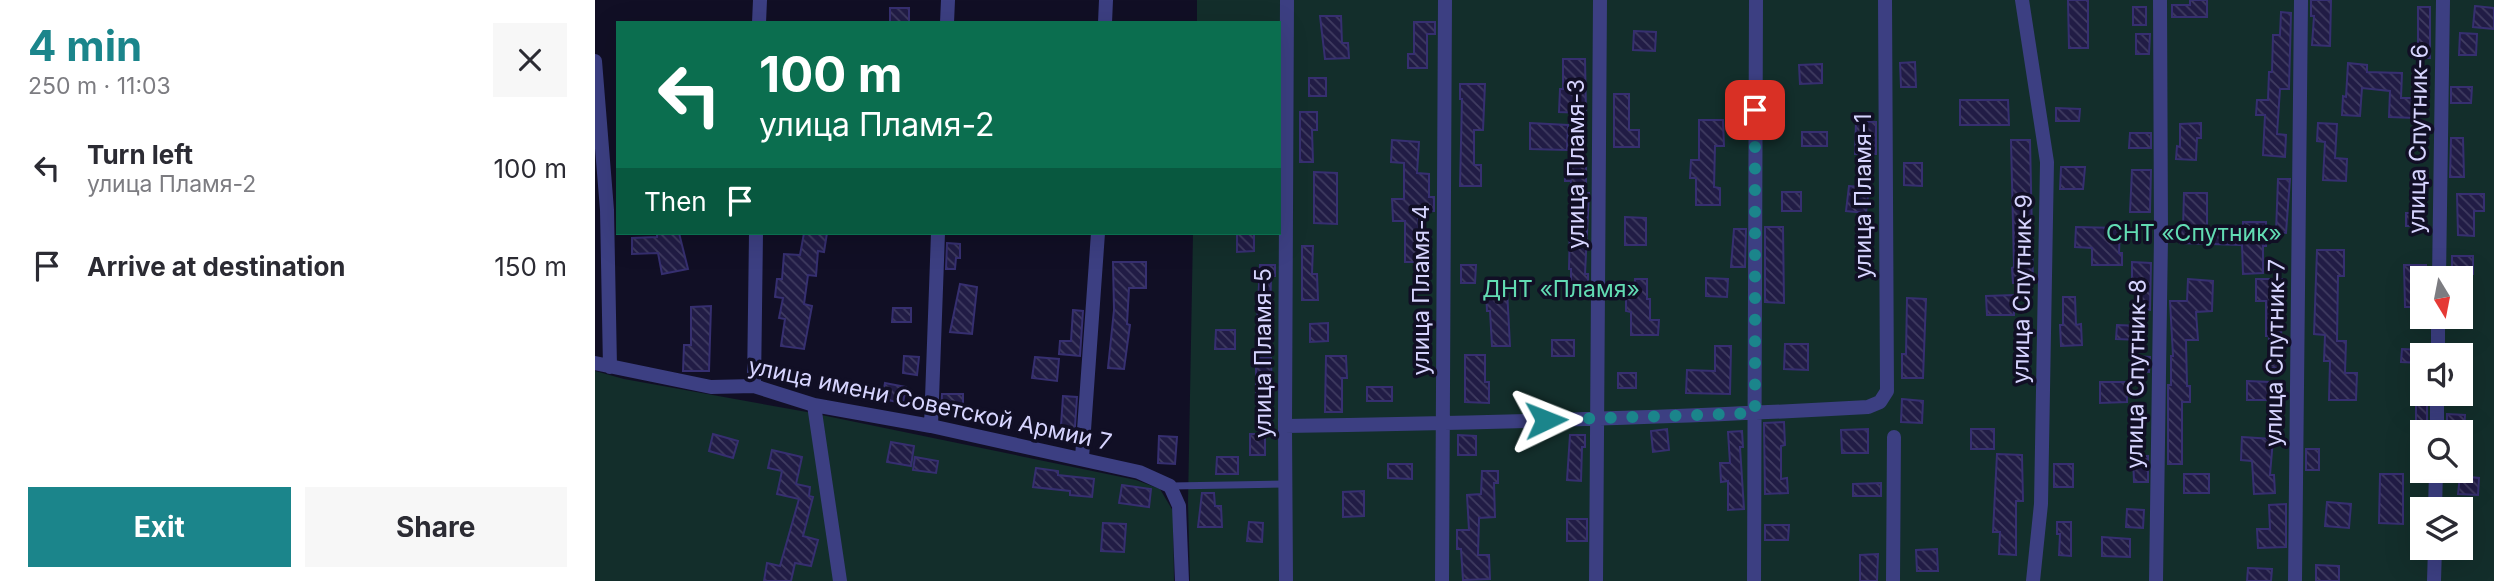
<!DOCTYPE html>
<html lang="en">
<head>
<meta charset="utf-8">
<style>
	body { margin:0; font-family:Inter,sans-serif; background:#f7f7f7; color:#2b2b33; height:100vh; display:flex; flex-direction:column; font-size:26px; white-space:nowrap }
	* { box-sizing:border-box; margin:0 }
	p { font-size:23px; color:#7c7c81 }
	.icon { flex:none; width:38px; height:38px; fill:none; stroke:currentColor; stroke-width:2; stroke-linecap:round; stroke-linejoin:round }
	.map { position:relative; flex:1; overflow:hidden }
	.details { display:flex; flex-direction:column; background:#fff; width:595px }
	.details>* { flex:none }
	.guide { position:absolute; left:21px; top:21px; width:665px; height:214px; border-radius:0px; box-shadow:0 7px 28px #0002; background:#0b6e4f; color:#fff; overflow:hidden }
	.needle { width:46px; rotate:170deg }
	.buttons { position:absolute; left:1815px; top:266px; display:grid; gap:14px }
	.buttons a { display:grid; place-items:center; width:63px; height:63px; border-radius:0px; background:#fff; box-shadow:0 7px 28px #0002; font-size:35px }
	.pin { position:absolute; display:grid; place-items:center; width:60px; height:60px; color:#fff; margin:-30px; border-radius:14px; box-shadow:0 4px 10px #0006 }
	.me { position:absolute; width:77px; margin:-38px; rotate:88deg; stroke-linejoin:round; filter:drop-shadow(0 0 5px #0008) }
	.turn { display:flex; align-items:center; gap:24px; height:147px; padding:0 28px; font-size:32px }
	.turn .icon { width:91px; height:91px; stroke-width:2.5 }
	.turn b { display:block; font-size:49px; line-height:60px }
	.then { display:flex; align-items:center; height:66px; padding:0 28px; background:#0003; gap:14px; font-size:26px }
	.round { display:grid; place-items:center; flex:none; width:74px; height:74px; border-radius:0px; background:#f7f7f7 }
	.head { display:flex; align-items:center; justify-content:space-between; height:119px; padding:0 28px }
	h1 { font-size:42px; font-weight:700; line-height:52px; color:#1b858b }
	.cta { display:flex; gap:14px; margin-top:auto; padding:14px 28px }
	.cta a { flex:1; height:80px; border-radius:0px; background:#1b858b; color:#fff; font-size:28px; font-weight:700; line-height:80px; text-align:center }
	.cta a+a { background:#f7f7f7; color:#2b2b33 }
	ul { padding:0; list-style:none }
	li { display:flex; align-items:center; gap:21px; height:98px; padding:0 28px }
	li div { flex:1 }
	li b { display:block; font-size:26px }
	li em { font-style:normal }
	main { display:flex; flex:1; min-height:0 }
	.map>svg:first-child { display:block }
	.green { fill:#132e2b; fill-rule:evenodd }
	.building { fill:url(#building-back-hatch); stroke:#362f70; stroke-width:2 }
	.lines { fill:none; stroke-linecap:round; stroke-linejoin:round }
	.service { stroke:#3c3f82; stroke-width:7 }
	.minor { stroke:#3c3f82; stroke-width:14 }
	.route { stroke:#1b858b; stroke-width:12; stroke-dasharray:0 21.6 }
	.labels { text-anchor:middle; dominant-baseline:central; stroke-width:7; stroke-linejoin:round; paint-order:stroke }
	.street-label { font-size:23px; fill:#d6d4fe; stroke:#110f25 }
	.park-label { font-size:23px; fill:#62dcb3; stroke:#110f25 }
</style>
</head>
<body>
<main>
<section class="details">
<div class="head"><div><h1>4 min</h1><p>250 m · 11:03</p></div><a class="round"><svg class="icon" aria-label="close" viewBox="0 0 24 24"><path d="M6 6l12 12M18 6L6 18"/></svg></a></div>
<ul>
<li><svg class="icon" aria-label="left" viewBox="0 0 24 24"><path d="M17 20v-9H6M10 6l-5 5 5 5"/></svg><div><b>Turn left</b><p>улица Пламя-2</p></div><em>100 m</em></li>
<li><svg class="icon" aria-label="arrive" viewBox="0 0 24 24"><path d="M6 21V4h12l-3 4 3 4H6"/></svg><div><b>Arrive at destination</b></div><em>150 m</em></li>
</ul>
<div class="cta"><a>Exit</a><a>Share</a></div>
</section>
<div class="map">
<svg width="1899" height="581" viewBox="0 0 1899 581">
	<defs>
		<pattern id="building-back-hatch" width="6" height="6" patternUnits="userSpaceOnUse" patternTransform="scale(1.75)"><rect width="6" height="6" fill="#211c45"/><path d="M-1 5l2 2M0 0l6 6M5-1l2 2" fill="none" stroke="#403c61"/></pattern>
	</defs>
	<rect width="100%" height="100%" fill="#110f25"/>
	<path class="green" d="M602,0H1899V581H595L593,503L598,233H684V23H602ZM1827,278H1866V317H1827ZM1827,355H1866V394H1827ZM1827,432H1866V471H1827ZM1827,509H1866V548H1827Z
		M0,371L29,379L212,412L541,480L565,489L578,511L579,581H0Z"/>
	<path class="building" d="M1473,0H1493V48H1474Z
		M1595,0H1612V17H1577V5H1595Z
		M1716,0H1736L1735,46L1717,45L1719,16H1716Z
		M1880,6L1899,8V29L1878,27Z
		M1538,7H1551V25H1538Z
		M1823,7H1835V58H1818L1819,46H1823Z
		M295,8H314V23H295Z
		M1686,12L1696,13L1694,89H1685L1682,134L1691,135L1690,157L1668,155L1670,115H1661L1662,100H1673L1674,72H1677L1678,35H1685Z
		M725,16H746L747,43H753L754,58L730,59Z
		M819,22H840V34H832V68H813V54H819Z
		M1039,31L1061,32L1060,51L1038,50Z
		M1865,33L1882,34L1881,55H1864Z
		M1541,34H1555L1554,54H1541Z
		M968,59H990L991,113L964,112L965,89H968Z
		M1320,62L1321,87H1306L1305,63Z
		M1753,63L1772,65V72L1807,73L1806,98H1820V118L1794,117L1795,91L1767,88L1765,116L1747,115L1748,96L1751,97Z
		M1227,64V83L1205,84L1204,65Z
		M714,78H731V96H714Z
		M865,84H890L888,130H879V165H886V186H865L867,99H865Z
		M1856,87H1877L1876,103H1856Z
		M1019,94H1034V130H1044V147H1019Z
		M1365,100H1413L1414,125H1365Z
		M1461,108L1485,109L1484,121H1461Z
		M705,112H722V130H717L718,162H705Z
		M1104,120H1128L1129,146H1120L1119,187L1125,188V205H1101V178H1095L1096,160H1104Z
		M1261,121L1281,122V154H1260Z
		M935,123L973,125L972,150L935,149Z
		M1606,123V138H1602L1601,160L1581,159L1582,146L1585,147V124Z
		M1723,123L1742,124L1740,158L1752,159L1751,181L1728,180L1730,142L1722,141Z
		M1207,132H1232V146H1207Z
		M1535,133H1556V148H1534Z
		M1856,138H1868L1869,177H1855Z
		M797,140L824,142L822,173L834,174V197H839V211H823V240H831V262H810V221H798L797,199H809V163L796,162Z
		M1416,140H1435L1438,282L1418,283L1417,268L1419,267Z
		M970,163H991V193H994L990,274H993V292H976V269H974L976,181H970Z
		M1309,163H1327V186L1309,185Z
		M1466,167H1490L1488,189H1465Z
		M1537,170H1556L1555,212H1535Z
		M719,172L742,173V224L719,223Z
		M1683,179H1695L1691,233L1681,232Z
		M1254,186L1274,188L1271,213L1251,211Z
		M1187,192H1206V211H1187Z
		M1589,193H1612V229L1648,230V222H1671V246H1668V273L1648,274L1647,245L1585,243L1586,229H1588Z
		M1862,194H1889V211H1879V236L1863,235Z
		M1811,213H1830V226H1811Z
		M1030,217L1051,218V245H1030Z
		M1170,227H1188L1189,303L1170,302Z
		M1481,227L1525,228L1524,253H1527V265H1497V248L1480,247Z
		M1139,229H1151L1150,267H1136Z
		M62,233H84L93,269L67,274L63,253L37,254V238L62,237Z
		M209,233H232L229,252L223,251L221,276L213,275L209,304L217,306L209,349L186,346L190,319L184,318L188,298L180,297L182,279H187L189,254L205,255Z
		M642,233H659V251L642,252Z
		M352,243L365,244V258H361L360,269H351Z
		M707,246H718L717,274H722L723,300H707Z
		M1722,250H1749V276H1743L1742,341H1751L1750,373H1762L1761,400H1734L1735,361H1729L1730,335L1719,334Z
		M1857,256H1878V274L1857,273Z
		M518,262H551V288H534L532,324L535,325L529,369L513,368L519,310Z
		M1537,262L1556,263L1555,310L1542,309L1543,280H1537Z
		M665,265H680V276H676L675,325H662Z
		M866,265H881L880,283H866Z
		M1809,265H1831V276H1827V307H1810Z
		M1111,278L1133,279L1132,297L1111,296Z
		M1040,279H1052V299H1055V320H1064L1063,335H1036V312L1031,311V298H1039Z
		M1593,279L1618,281L1617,311L1601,312L1603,340H1591L1592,386H1595V402H1587V464H1573V385H1576V356H1578L1575,301H1592Z
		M1661,279H1687L1686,347H1689V368H1674V336H1671V301H1661Z
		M365,284L382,287L377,334L355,332Z
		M912,289L915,346H897L895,311H892L891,290Z
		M1419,295V315H1392L1391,296Z
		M1468,297H1480L1481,325L1486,324L1487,345L1466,346L1465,325H1468Z
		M1312,298L1331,299L1328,378H1307V354H1311Z
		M116,306L114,371H88L89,345H96V307Z
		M298,308H316V322H297Z
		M478,310L488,311L485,356L464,354L465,341H476Z
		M733,323V341L715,342V324Z
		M1522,325L1547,326V340L1521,339Z
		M621,330H640V349H620Z
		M957,340H979V356H957Z
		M1190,344H1213V370L1189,369Z
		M1120,346H1136L1135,394L1091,393L1092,370L1120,371Z
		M1807,349L1827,350V363L1806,362Z
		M870,355H890V382H894V403L870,402Z
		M309,356L324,357L322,375L308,373Z
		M731,356H751L752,378H747V412H730Z
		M1538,356L1555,357L1554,372L1537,371Z
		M440,357L464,359L462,381L437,378Z
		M661,358H676L677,402H661Z
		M1023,373H1041V388H1023Z
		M1652,381L1675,382V400H1652Z
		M1505,382H1532V402L1505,403Z
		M290,383L311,387L308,403L287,399Z
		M772,387H797V401H772Z
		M347,394H368V415H346Z
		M1821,394H1832V431H1821Z
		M468,396L482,397L479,441H465Z
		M1307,399L1328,401L1327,423L1306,422Z
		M1852,414L1870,415L1869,432H1852Z
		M1189,422L1190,445L1186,446V479L1192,478L1193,493L1170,494L1169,423Z
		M1072,429L1074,450L1058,452L1056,431Z
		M1273,429V453H1247L1246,430Z
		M1376,429H1399V449H1376Z
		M1147,431L1148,447H1145L1149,509L1133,510V481L1126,482L1125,463H1135L1133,432Z
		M118,434L143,441L138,458L114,451Z
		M655,434H670V455H655Z
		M863,435L881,436V455H863Z
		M975,435H990V447H987L986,481L972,480Z
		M564,436L582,437L580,464L563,463Z
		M1647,437L1678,439L1675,475H1679L1680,493L1659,494L1657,461L1646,460Z
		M296,442L319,446L316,466L292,462Z
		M1711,449H1724V470H1711Z
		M177,450L207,457L201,484L215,487L214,496L218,497L208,536L223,540L216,566L200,563L196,581H169L172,563L185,566L204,499L182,494L187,471L173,468Z
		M1402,454L1427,455L1428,501H1421V555L1404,554L1405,532H1398Z
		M1538,456H1553V482H1539Z
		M320,457L343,461L341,473L318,470Z
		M622,457H643V474H621Z
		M793,464H817V479L793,478Z
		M1459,464H1478V487H1459Z
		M441,468L463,471V475L499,479L497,497L475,495V491L438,487Z
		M887,471H903V483H899L900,517L884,518L883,555H894L895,579L868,580L866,549H862V530H874L872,495L886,494Z
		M1589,474H1614V493H1589Z
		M1785,474H1808V524L1784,523Z
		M1865,476L1884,478L1883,495L1863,494Z
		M1286,483V496H1258V484Z
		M527,485L556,489L554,507L524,503Z
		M769,491V516L748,517V492Z
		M607,493H619L620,506H626L627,527H603Z
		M1732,502L1756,504L1754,528L1730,526Z
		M1691,504V547L1663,548L1662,529H1675L1674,505Z
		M1532,509L1549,510L1548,528L1531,527Z
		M972,519H992V541H972Z
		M654,522L668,523L667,542L652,541Z
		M1462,522H1476V556L1464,555L1465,534H1462Z
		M508,523L531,524L529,552L506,551Z
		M1170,525H1194L1193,540H1170Z
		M1507,537L1535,539V557L1507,556Z
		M1342,549L1343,571H1322L1321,550Z
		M1283,554L1282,581H1265V555Z
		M1721,565L1744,566V581H1721Z
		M1653,568L1677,569L1676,581H1652Z"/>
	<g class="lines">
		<path class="service" d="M576,486L691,484"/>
		<path class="minor" d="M1427,0L1452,162L1446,504L1438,581
			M164,23L165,0
			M352,23L353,0
			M510,23L511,0
			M0,61L12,210L15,367
			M1844,278L1848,0
			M1843,355V317
			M0,363L116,387L159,386L219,405L336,426L544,472L575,486L584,506L587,581
			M159,386L161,233
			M219,405L245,581
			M336,426L343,233
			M690,426C884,423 1079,418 1273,407L1285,402L1292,391L1290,0
			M1842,432V394
			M487,458L503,233
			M1840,509L1841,471
			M691,581L690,426L692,0
			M847,581L850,0
			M1001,581L1005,0
			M1159,581L1161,0
			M1298,581L1299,437
			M1561,581L1566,236L1565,0
			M1700,581L1706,0
			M1839,581L1840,548"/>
	</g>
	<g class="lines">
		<path class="route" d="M951,420L1160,413V110"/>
	</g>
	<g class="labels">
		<g class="street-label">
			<text transform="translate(1823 139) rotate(-89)">улица Спутник-6</text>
			<text transform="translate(981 164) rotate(-90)">улица Пламя-3</text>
			<text transform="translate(1268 196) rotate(-90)">улица Пламя-1</text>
			<text transform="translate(1427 289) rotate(-89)">улица Спутник-9</text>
			<text transform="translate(826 290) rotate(-90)">улица Пламя-4</text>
			<text transform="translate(668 353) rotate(-90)">улица Пламя-5</text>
			<text transform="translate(1680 353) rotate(-89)">улица Спутник-7</text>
			<text transform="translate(1541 374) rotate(-89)">улица Спутник-8</text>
			<text transform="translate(335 404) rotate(12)">улица имени Советской Армии 7</text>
		</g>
		<g class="park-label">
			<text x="1599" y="233">СНТ «Спутник»</text>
			<text x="966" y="289">ДНТ «Пламя»</text>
		</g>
	</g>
</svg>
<div class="buttons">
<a><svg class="needle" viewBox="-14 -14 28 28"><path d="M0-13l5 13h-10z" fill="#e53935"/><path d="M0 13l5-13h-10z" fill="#7c7c81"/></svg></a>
<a><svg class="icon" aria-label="sound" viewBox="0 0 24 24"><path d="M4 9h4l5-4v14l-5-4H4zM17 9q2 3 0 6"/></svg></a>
<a><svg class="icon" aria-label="search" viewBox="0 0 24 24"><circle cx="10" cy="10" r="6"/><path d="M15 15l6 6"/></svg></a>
<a><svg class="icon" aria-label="layers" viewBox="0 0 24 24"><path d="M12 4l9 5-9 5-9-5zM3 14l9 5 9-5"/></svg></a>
</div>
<div class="pin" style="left:1160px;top:110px;background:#d93025"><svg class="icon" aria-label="arrive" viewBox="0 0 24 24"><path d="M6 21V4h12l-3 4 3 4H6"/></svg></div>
<svg class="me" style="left:951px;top:420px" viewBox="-20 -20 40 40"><path d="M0-17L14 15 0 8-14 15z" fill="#1b858b" stroke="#fff" stroke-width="4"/></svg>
<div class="guide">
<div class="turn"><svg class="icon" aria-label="left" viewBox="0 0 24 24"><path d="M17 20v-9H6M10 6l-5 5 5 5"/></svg><div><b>100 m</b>улица Пламя-2</div></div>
<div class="then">Then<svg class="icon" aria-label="arrive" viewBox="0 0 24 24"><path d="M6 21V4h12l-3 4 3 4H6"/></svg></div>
</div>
</div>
</main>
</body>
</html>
